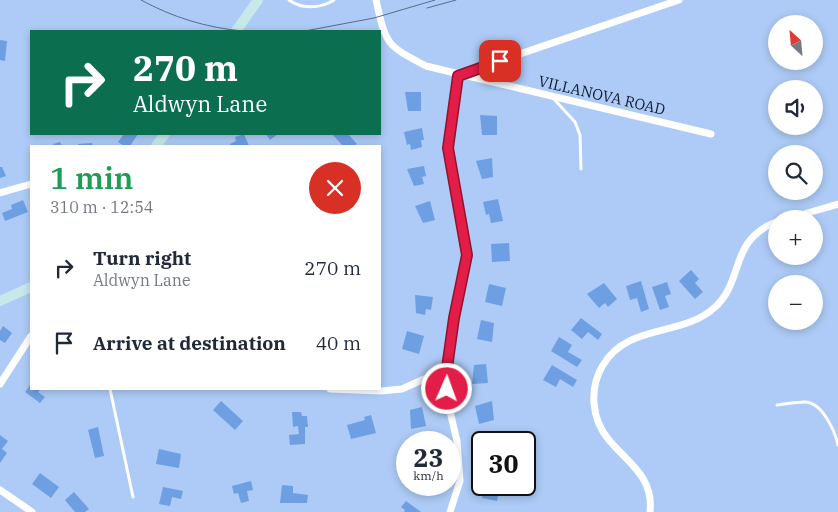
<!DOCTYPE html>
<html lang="en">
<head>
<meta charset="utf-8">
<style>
	body { margin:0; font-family:"IBM Plex Serif",serif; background:#f2f2f3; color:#1f2937; height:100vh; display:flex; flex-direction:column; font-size:19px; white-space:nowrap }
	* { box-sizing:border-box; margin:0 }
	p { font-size:16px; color:#747a83 }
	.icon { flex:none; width:28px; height:28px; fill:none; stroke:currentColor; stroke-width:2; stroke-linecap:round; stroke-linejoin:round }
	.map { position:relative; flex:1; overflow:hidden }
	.panel { position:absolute; left:30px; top:145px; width:351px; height:245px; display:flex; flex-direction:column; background:#fff; border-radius:0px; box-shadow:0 2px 8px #0003 }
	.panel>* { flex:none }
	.guide { position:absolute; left:30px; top:30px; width:351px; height:105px; border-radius:0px; box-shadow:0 2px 8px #0003; background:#0b6e4f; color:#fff; overflow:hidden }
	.needle { width:32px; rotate:334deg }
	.tools { position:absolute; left:768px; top:15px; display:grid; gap:10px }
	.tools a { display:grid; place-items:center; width:55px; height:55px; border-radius:50%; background:#fff; box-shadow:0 2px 8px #0003; font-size:25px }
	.speed { position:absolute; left:396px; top:431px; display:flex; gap:10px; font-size:25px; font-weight:700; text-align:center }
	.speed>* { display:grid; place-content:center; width:65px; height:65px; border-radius:50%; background:#fff; box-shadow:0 2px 8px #0003; line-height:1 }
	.speed small { font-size:12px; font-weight:400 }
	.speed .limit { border:2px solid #111; border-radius:8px; background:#fff; color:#111 }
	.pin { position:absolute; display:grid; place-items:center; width:42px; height:42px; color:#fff; margin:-21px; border-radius:10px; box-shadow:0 2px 8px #0006 }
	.me { position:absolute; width:55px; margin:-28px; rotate:2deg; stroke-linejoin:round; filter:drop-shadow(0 0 4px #0008) }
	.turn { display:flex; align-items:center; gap:18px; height:105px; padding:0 20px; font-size:22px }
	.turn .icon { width:65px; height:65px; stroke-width:2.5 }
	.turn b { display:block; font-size:35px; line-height:42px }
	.round { display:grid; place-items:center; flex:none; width:52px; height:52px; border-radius:26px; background:#f2f2f3 }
	.overview { display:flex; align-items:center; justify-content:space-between; height:85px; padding:0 20px }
	h1 { font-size:30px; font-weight:600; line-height:38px; color:#1e9e55 }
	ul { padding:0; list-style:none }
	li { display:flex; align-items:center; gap:15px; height:75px; padding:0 20px }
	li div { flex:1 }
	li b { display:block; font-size:19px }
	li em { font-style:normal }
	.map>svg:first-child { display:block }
	.building { fill:#6f9fe3 }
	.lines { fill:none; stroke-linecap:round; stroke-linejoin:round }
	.lane { stroke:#fff; stroke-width:3 }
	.street { stroke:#fff; stroke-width:7 }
	.secondary { stroke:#c9e8e9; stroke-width:10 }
	.tram { stroke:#586c88; stroke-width:1 }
	.route-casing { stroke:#92132f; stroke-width:12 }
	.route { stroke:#e11d48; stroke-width:9 }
	.labels { text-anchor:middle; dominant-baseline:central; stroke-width:4; stroke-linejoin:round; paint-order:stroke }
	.street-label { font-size:15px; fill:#101b2b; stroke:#adcbf6 }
</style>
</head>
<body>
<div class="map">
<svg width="838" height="512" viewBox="0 0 838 512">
	<rect width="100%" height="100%" fill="#adcbf6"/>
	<path class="building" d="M0,40L7,41L5,61L0,60Z
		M405,92H421V111H408Z
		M480,115L497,116V135H482Z
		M422,128L424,140H421L422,147L411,150L410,144L407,145L404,132Z
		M124,134H138L130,146H124L118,142Z
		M244,134L249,146H231L230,144L236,141L235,137Z
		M266,134H278L270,140Z
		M332,134H348L357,144L354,146H343Z
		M60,142L62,146H54L53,144Z
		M92,143L93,146H79L78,144Z
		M492,158L493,177L482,179L476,161Z
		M424,166L426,176L422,177L424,184L414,186L407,169Z
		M0,167H2L6,176L0,178Z
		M498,199L503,221L491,223L489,214L486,215L483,202Z
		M23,200L28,212L5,221L2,213L12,209L11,205Z
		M430,201L435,220L423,223L415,206Z
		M509,243L510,261L492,262L491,244Z
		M691,270L699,279L695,283L703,292L695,299L679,281Z
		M641,281L649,309L641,312L637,298L630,300L626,286Z
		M667,282L671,294L665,296L669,307L660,310L652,287Z
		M604,283L617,299L608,307L605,303L599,308L587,294Z
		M489,284L506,288L502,306L485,302Z
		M415,295L433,297L431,310L426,309L425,315L416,313Z
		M581,318L602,334L598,340L588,332L582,339L571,330Z
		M481,320L494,323L492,342L477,339Z
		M3,326L12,333L5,343L0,340V331Z
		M407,331L424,336L419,354L402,349Z
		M559,337L572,345L568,352L582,360L577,367L551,351Z
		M486,364L488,383L472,384L474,365Z
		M552,365L577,380L573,387L560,379L556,387L543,380Z
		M31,384V389H41L38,392L45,397L40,403L25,392Z
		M221,401L243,421L235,430L213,410Z
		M492,401L494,420L479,424L475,406Z
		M422,407L426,426L411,429L410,410Z
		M292,412H301L302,416H307L308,427H305V444L290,445L289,435L299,434L298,426L293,427Z
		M371,415L376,433L351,439L347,425L365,420L364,417Z
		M98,427L104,456L95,458L88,430Z
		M0,435L8,441L2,449L7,453L0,463Z
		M159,449L181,454L179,468L156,464Z
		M40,473L59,487L51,498L32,484Z
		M251,481L253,490L247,491L249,501L241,503L238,493L234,494L232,486Z
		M282,485L293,486V493L308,495L307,503H280Z
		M485,485H504L502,493L499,492L497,501L482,498Z
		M163,487L183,491L181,499L172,497L170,506L159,504Z
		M74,492L89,509L85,512H75L65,500Z
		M406,501L421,512H404L405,510L401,507Z"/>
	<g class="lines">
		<path class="lane" d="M289,0C301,9 320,9 334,0
			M553,98L575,122L580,135L581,169
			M110,389L133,497
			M777,405C786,404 796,402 805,402C822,402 835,431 838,445"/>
		<path class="street" d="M376,0C386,45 386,45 426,66L711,134
			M458,75L679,0
			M0,193L31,184
			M787,219L838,204
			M0,384L31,336
			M330,389L381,391L402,389L424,379L447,375
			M0,490L32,512
			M450,512L460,481L457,441L448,403L447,375L454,318L467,255L448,148L458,76
			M650,512C654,477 628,463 609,440C591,419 589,388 603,365C628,323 682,337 714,308C745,281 728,241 776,222"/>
		<path class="secondary" d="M236,31L258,0
			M156,146L165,134
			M0,301L31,287"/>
		<path class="tram" d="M141,0C172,17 207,28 243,31
			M427,8L456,0
			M305,31L374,18L435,0"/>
	</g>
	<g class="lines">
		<defs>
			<path id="route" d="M447,389L446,375L454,318L467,255L448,148L458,76L500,61"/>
		</defs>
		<use href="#route" class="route-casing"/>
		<use href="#route" class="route"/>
	</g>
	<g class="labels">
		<g class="street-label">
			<text transform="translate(602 95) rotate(13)">VILLANOVA ROAD</text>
		</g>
	</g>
</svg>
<div class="tools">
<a><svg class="needle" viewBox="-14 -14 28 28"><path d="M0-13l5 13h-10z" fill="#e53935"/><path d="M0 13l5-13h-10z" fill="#747a83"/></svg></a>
<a><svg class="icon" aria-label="sound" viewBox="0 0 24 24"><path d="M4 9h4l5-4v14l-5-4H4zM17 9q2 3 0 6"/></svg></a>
<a><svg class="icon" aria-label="search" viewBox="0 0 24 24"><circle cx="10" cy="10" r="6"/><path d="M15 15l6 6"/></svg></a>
<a>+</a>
<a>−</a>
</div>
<div class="speed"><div>23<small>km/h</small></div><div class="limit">30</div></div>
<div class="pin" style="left:500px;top:61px;background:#d93025"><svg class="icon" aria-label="arrive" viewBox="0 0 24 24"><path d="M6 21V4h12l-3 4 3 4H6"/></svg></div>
<svg class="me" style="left:447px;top:389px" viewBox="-20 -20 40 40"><circle r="17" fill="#e11d48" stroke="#fff" stroke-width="3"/><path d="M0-11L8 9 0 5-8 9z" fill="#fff"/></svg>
<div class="guide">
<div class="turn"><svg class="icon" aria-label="right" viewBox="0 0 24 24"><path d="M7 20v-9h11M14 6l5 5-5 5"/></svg><div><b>270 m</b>Aldwyn Lane</div></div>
</div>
<section class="panel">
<div class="overview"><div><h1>1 min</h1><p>310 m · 12:54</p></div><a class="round" style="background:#d93025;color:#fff"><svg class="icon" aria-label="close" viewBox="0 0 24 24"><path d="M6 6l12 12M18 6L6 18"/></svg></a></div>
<ul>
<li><svg class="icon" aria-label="right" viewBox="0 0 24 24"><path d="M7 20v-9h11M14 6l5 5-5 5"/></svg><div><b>Turn right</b><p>Aldwyn Lane</p></div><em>270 m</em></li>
<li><svg class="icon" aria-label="arrive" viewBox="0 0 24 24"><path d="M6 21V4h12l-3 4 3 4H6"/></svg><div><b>Arrive at destination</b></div><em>40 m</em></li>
</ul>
</section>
</div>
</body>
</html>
